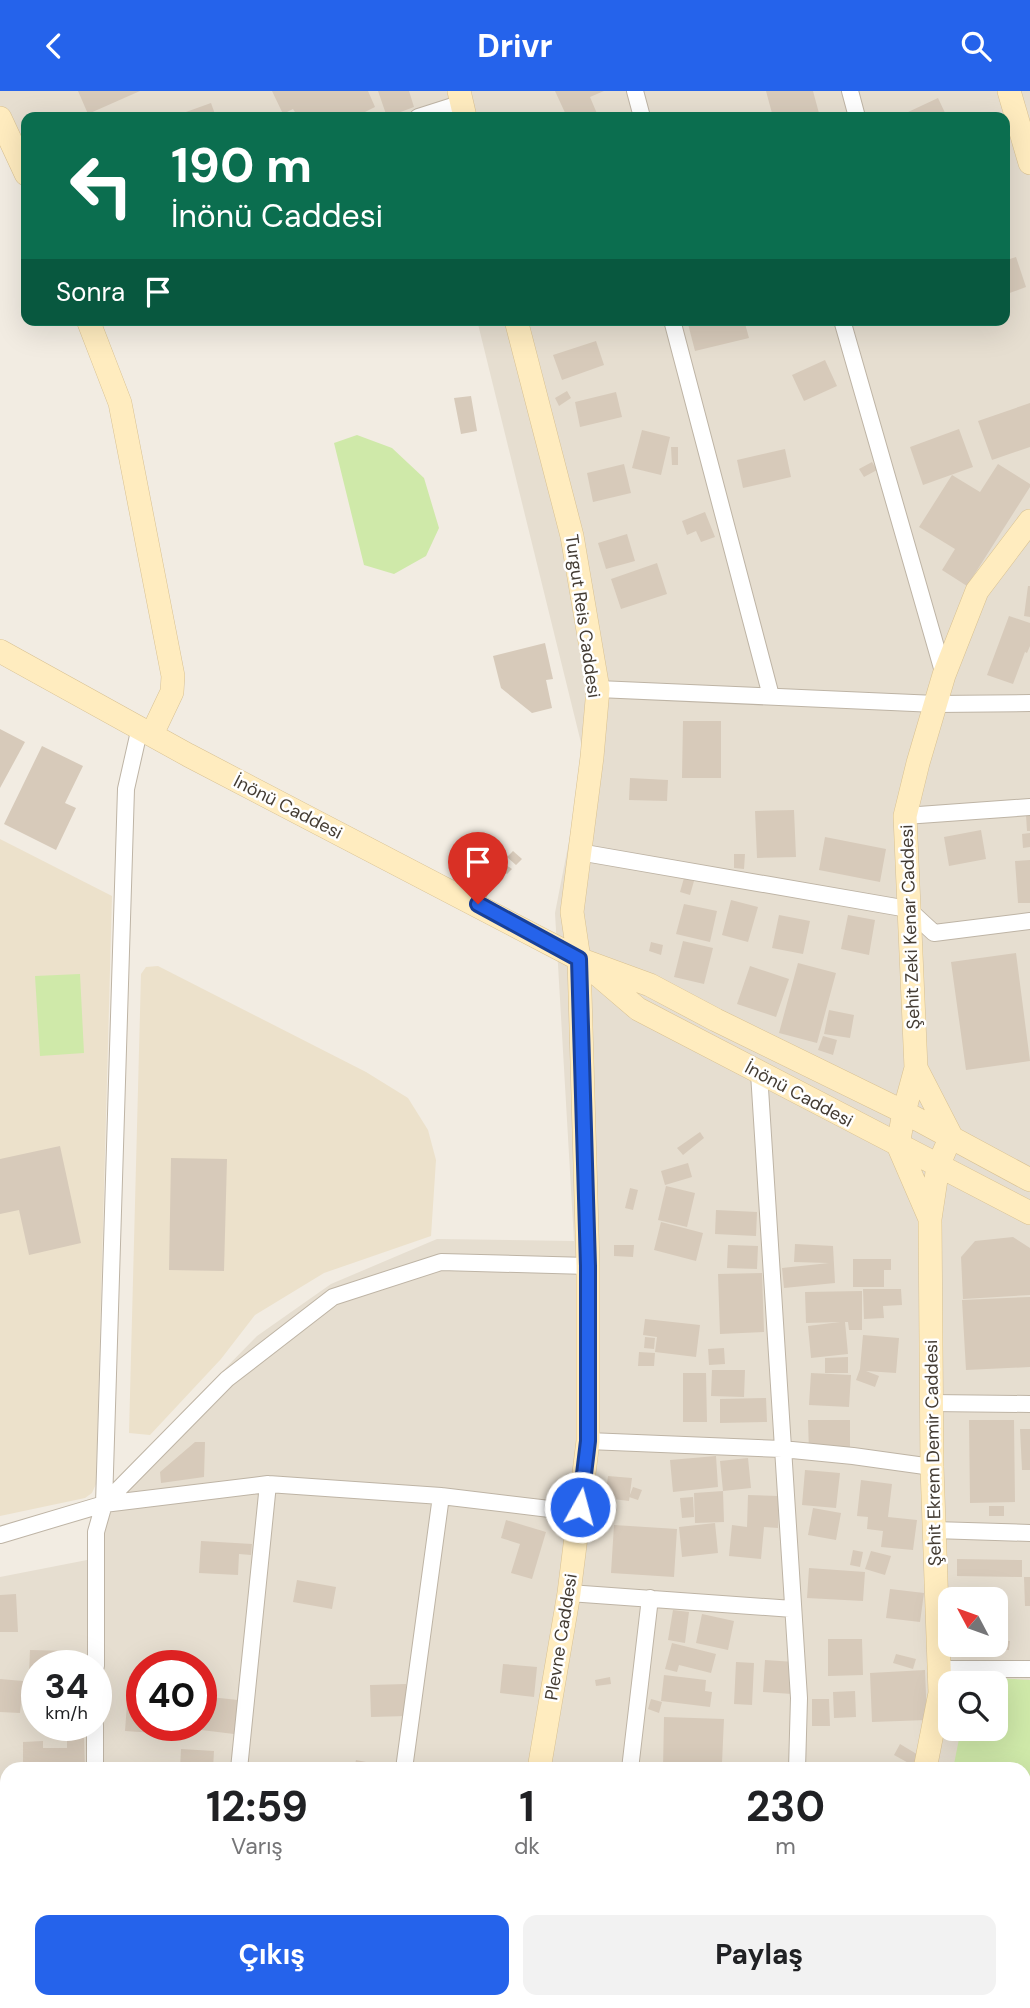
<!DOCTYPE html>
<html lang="tr">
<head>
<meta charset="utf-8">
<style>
	body { margin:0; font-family:"DM Sans",sans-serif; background:#f2f2f2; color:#202124; height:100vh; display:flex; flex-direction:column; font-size:26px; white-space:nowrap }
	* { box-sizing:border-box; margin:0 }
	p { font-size:23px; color:#757577 }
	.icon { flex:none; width:38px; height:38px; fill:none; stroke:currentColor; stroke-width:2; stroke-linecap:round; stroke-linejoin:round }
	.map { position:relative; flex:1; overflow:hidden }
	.side { position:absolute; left:0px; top:1671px; width:1031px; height:247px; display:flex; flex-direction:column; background:#fff; border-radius:21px 21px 0 0; box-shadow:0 7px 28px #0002 }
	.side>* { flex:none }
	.top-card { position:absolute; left:21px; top:21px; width:989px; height:214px; border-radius:14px; box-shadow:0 7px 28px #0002; background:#0b6e4f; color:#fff; overflow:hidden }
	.needle { width:46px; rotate:311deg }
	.buttons { position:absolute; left:938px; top:1496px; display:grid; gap:14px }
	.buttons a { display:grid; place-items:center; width:70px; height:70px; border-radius:14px; background:#fff; box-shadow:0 7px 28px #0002; font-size:35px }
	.speed { position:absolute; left:21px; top:1559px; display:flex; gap:14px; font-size:35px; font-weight:700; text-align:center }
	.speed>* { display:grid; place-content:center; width:91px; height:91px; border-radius:50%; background:#fff; box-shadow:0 7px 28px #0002; line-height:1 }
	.speed small { font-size:18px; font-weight:400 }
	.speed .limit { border:10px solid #d22; background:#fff; color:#111 }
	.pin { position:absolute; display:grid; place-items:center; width:60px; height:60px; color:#fff; margin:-72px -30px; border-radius:50% 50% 50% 0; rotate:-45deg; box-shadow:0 0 7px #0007 }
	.pin .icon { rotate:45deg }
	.me { position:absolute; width:77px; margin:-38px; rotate:7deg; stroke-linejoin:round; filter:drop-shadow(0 0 5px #0008) }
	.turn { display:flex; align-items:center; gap:24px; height:147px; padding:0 35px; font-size:32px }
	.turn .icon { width:91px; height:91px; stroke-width:2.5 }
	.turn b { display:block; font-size:49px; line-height:60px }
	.then { display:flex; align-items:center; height:66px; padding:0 35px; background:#0003; gap:14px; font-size:26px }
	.eta { display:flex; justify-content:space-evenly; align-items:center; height:119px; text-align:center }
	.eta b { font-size:42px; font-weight:700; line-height:49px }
	.action { display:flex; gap:14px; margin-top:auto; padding:14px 35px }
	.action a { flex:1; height:80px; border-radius:14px; background:#2563eb; color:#fff; font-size:28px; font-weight:700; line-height:80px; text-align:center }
	.action a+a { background:#f2f2f2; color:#202124 }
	header { display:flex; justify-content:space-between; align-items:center; height:91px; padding:0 35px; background:#2563eb; color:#fff; font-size:32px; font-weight:700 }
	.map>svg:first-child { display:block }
	.residential { fill:#e6ded0; fill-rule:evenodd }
	.education { fill:#ece1cb }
	.green { fill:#cfe9a9 }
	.building { fill:#d7caba }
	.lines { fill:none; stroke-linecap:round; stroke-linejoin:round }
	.lane-casing { stroke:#beb4a5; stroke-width:10 }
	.street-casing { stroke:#beb4a5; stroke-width:18 }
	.secondary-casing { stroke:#d8c192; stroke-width:24 }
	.lane { stroke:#fff; stroke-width:8 }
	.street { stroke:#fff; stroke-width:16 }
	.secondary { stroke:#ffecbf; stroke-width:23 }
	.route-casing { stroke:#184099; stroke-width:18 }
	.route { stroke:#2563eb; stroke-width:12 }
	.labels { text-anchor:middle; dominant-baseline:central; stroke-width:5; stroke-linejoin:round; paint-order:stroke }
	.street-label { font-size:18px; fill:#443c33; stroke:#fff }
</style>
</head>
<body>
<header><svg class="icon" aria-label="back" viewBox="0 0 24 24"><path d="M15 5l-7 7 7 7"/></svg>Drivr<svg class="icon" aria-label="search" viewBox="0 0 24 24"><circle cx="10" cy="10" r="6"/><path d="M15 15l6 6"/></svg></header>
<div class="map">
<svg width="1030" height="1917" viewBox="0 0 1030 1917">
	<rect width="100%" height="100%" fill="#f2ece2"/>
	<path class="residential" d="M0,0H1030V1917H218V1911H1024V1678H7V1766H0V1486L87,1469L91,1424L159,1345L257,1245L331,1193L437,1148L574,1150L555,822L585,668L477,229H1004V26H26V63L0,43ZM950,1508H996V1554H950ZM37,1575H96V1634H37ZM142,1575H201V1634H142ZM950,1592H996V1638H950Z"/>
	<path class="education" d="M0,748L112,805L96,1393L92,1402L85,1407L0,1425Z
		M158,875L366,981L408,1007L428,1039L436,1069L431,1145L324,1182L255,1224L221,1268L150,1344L129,1342L141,883L146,876Z"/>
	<path class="green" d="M357,344L392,357L424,387L439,437L426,465L394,483L364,474L334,352Z
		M80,883L84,962L40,965L35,885Z
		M963,1585L1030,1589V1719L1024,1718V1678H953L961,1638H996V1592H962Z"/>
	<path class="building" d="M78,0H140L88,23Z
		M272,0H368L375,16L355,26H298L293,18L283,23Z
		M378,0H409L414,16L387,26Z
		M555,0H604L590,6L598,25L567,26Z
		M766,0H813L820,26H773Z
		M938,7L947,26H908L906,22Z
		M211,12L216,26H172Z
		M1016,166L1026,196L1004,204V170Z
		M687,229H744L749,247L695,260Z
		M763,229H783V230L765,235Z
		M596,250L604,274L562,289L553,264Z
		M825,269L837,295L804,310L792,284Z
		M567,300L571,307L559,315L555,307Z
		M616,301L622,326L580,336L575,311Z
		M471,305L477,340L461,343L454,307Z
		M1030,312V356L992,369L978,330Z
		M959,338L973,376L923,394L910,356Z
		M642,339L670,346L661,384L632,377Z
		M671,356H678V374H672Z
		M785,358L791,386L743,397L737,369Z
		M872,371L877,379L864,386L859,378Z
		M624,373L631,402L593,411L587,382Z
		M998,373L1030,393V396L967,495L942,479L955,458L919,436L952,384L980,401Z
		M705,421L715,446L701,451L696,440L687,444L682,430Z
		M627,443L635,470L606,478L598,452Z
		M657,472L667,503L621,518L611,488Z
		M1028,495H1030V526L1024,525Z
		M1009,525L1030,532V555L1027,562L1025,561L1013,593L987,584Z
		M545,552L553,588L546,589L552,617L532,622L501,597L493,565Z
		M683,630H721V687H682Z
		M0,638L25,651L0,697Z
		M42,655L83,675L65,712L76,717L56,759L4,733Z
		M630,687L668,689L667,710L629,709Z
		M794,719L796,766L757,767L755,720Z
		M1026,724H1030V740H1027Z
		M981,739L986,768L949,775L944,746Z
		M1030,742V756L1023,757L1022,743Z
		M825,746L886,758L880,791L819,779Z
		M513,760L522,768L516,774L507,766Z
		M734,763H745L744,778L734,777Z
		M1030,769V812H1018L1015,770Z
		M506,774L512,778L507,783L502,779Z
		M684,787L694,790L690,804L680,801Z
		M731,809L758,816L748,851L722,844Z
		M684,813L717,820L710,851L676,843Z
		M779,824L810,830L803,863L772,857Z
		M848,824L875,829L869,864L841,858Z
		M683,850L713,857L704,893L674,886Z
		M651,851L663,854L661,864L649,860Z
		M1016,862L1030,970L966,979L951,871Z
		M798,872L836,882L817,952L779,942Z
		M750,875L789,888L776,926L737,913Z
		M829,919L854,924L850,947L824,943Z
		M823,945L837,949L833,964L818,959Z
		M700,1041L704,1047L683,1064L677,1057Z
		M60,1055L81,1152L29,1164L19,1119L0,1123V1068Z
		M171,1067L227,1068L224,1180L169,1179Z
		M688,1072L692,1086L665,1094L661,1080Z
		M666,1095L695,1102L687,1136L658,1129Z
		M630,1097L638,1099L633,1119L625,1117Z
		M716,1119L757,1121L756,1145L715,1143Z
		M661,1131L703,1142L696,1170L654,1159Z
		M1013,1146L1030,1157V1204L963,1208L961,1166L975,1150Z
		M795,1153L833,1155L835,1192L784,1197L782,1177L829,1172L794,1171Z
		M614,1154H634L633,1166L614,1165Z
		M728,1154L758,1155L757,1178L727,1177Z
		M853,1168H891V1179H884V1196H853Z
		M762,1182L764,1241L720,1243L718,1183Z
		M863,1198H901L902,1214L883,1215L884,1227L864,1228Z
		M862,1200V1239H849L848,1231H845L848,1263L811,1267L808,1235L840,1231L806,1232L805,1201Z
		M1030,1206V1276L966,1279L962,1209Z
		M645,1228L700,1234L696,1266L655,1261L657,1246L643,1244Z
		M863,1244L899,1247L896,1282L866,1280L879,1285L875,1296L856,1289L860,1278Z
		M645,1246L655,1247L654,1258L644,1257Z
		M724,1257L725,1273L709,1274L708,1258Z
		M639,1261L655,1262L654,1275H638Z
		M848,1266V1282H825V1267Z
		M712,1279H745L744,1306L711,1305Z
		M683,1282H706L707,1331H683Z
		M811,1282L851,1284L849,1316L809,1314Z
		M766,1307L767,1331L720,1332V1308Z
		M808,1329H850V1361H809Z
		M969,1329H1014L1015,1411L970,1412Z
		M1020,1338H1030V1379H1022Z
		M195,1351H205L204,1386L161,1392L160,1381Z
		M716,1365L718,1396L673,1401L670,1369Z
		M748,1367L751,1397L723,1400L720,1370Z
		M805,1379L840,1382L836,1417L802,1414Z
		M608,1385L632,1387L629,1410L605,1407Z
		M861,1389L892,1393L888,1426L917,1429L913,1459L881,1456L883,1440L867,1438L868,1426L857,1425Z
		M633,1396L642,1399L638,1409L629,1406Z
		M723,1400L724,1431L695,1432L694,1402Z
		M748,1404L779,1405L778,1437L764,1436L761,1468L729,1465L732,1434L747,1436Z
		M693,1406L694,1426L682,1427L680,1407Z
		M989,1415H1004V1425H989Z
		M813,1417L841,1422L836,1449L808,1444Z
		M506,1429L546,1441L532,1488L511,1482L520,1453L501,1447Z
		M715,1432L718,1462L682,1466L679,1436Z
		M614,1434L677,1438L674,1486L611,1482Z
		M201,1450L252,1453L251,1464L239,1463L238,1484L199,1482Z
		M853,1459L863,1461L860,1476L850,1474Z
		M871,1460L891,1465L885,1484L865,1478Z
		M957,1468L1022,1469V1486L957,1485Z
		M809,1477L865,1481L863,1510L807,1507Z
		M1024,1486H1030V1515H1025Z
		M297,1489L336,1496L332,1518L293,1511Z
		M890,1498L924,1502L920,1531L886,1527Z
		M16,1503L18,1541H0V1504Z
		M673,1519L689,1521L685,1552L668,1549Z
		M702,1523L734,1530L728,1559L696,1552Z
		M828,1548H862L863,1584L828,1585Z
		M996,1549L1010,1550L1009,1559L992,1558Z
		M672,1552L716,1563L711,1582L679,1574L677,1581L665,1578Z
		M30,1559L72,1560V1575H37V1583H29Z
		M896,1563L916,1568L913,1578L893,1572Z
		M765,1569L795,1571L792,1603L763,1601Z
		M736,1571L754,1572L752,1614L734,1613Z
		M503,1573L537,1576L534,1606L500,1602Z
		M925,1579L927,1629L872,1631L870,1582Z
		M664,1584L706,1589L705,1600L712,1601L710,1616L661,1610Z
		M129,1585L142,1586V1634H169V1643L125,1640Z
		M610,1586L611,1593L596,1595L595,1589Z
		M0,1588L23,1590L20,1622L0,1621Z
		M406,1593L407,1625L371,1626L370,1594Z
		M855,1600L856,1626L834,1627L833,1601Z
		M201,1605L238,1609L234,1643L193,1638V1634H201Z
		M651,1608L662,1611L659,1622L648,1618Z
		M812,1608H829L830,1635H812Z
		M664,1626L724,1628L722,1672L694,1671V1678H663Z
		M84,1647L85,1678H23V1651L43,1650V1657H67V1648Z
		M900,1653L920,1665L914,1675L894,1664Z
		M181,1658L214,1660L213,1678H180Z
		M356,1669L396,1677V1678H354Z
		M1030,1844V1877H1024V1845Z
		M555,1911H591L590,1917H555Z
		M644,1911H664V1917H645Z
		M672,1911H703V1917H672Z
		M734,1911H766L765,1917H733Z
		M792,1911H830V1917H792Z
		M836,1911H867V1917H835Z"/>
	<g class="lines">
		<defs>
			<path id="lane" d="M478,813L498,769"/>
			<path id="street" d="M635,0L642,26
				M850,0L857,26
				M418,26L462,12
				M672,229L771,605
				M842,229L944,584
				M598,598L936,613L1030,612
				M905,725L1030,716
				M579,761L908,818L934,842L1030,830
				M759,982L799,1607L797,1678
				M931,1312L1030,1313
				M588,1350L782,1358L853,1365L932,1376
				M104,1413L126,698L140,636
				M934,1439L1030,1442
				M0,1444L104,1413L268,1393L441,1405L566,1420L580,1416
				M569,1502L793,1518
				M96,1575V1441L104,1413L227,1288L333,1206L441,1171L588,1175
				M939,1578H1030
				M95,1678V1634
				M239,1678L268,1393
				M404,1678L441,1405
				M630,1678L650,1507
				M1024,1723L1030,1724
				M0,1745H7
				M1024,1835L1030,1836
				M228,1911V1917
				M624,1911V1917
				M773,1911V1917
				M937,1911L957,1917
				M372,1917L373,1911"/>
			<path id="secondary" d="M459,0L465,26
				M1009,0L1030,72
				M0,27L26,83
				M88,229L120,312L173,585L172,601L152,643
				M516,229L572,445L598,598L592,666L572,821L579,868L588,1175V1350L569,1502L539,1678
				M0,560L188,664L579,868L650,894L716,929L904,1021L1030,1089
				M590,877L638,918L1030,1122
				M916,977L905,725L918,672L944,584L977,500L1030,430
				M916,977L951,1045L938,1075L930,1128L898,1054L904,1021Z
				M925,1678L940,1602L932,1376L930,1128
				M509,1917L510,1911
				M905,1917V1911"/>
		</defs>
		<use href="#lane" class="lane-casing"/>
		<use href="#street" class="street-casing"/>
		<use href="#secondary" class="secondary-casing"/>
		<use href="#lane" class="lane"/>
		<use href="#street" class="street"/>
		<use href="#secondary" class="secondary"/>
	</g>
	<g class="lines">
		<defs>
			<path id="route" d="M478,813L579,868L588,1175V1350L580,1416"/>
		</defs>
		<use href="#route" class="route-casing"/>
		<use href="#route" class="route"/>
	</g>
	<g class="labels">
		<g class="street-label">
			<text transform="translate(583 525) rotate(82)">Turgut Reis Caddesi</text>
			<text transform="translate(288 716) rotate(27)">İnönü Caddesi</text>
			<text transform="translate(910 836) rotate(-92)">Şehit Zeki Kenar Caddesi</text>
			<text transform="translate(799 1003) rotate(28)">İnönü Caddesi</text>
			<text transform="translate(933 1362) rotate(-91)">Şehit Ekrem Demir Caddesi</text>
			<text transform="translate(561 1546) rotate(-81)">Plevne Caddesi</text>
		</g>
	</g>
</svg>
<div class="buttons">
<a><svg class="needle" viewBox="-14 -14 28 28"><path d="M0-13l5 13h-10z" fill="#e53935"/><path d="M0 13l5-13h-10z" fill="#757577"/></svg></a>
<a><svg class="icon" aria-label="search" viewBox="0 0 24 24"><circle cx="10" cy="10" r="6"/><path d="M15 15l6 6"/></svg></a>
</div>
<div class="speed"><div>34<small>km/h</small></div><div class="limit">40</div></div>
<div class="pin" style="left:478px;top:813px;background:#d93025"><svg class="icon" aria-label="arrive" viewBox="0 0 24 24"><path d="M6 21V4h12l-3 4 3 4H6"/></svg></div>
<svg class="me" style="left:580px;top:1416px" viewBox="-20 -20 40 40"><circle r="17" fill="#2563eb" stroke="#fff" stroke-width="3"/><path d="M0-11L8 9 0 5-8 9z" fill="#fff"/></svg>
<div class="top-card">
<div class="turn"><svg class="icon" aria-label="left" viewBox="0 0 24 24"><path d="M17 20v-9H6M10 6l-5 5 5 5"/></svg><div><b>190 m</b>İnönü Caddesi</div></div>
<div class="then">Sonra<svg class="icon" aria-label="arrive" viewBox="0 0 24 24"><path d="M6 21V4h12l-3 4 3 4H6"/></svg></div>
</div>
<section class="side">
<div class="eta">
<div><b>12:59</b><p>Varış</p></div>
<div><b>1</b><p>dk</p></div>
<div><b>230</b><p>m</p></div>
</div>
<div class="action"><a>Çıkış</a><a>Paylaş</a></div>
</section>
</div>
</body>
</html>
